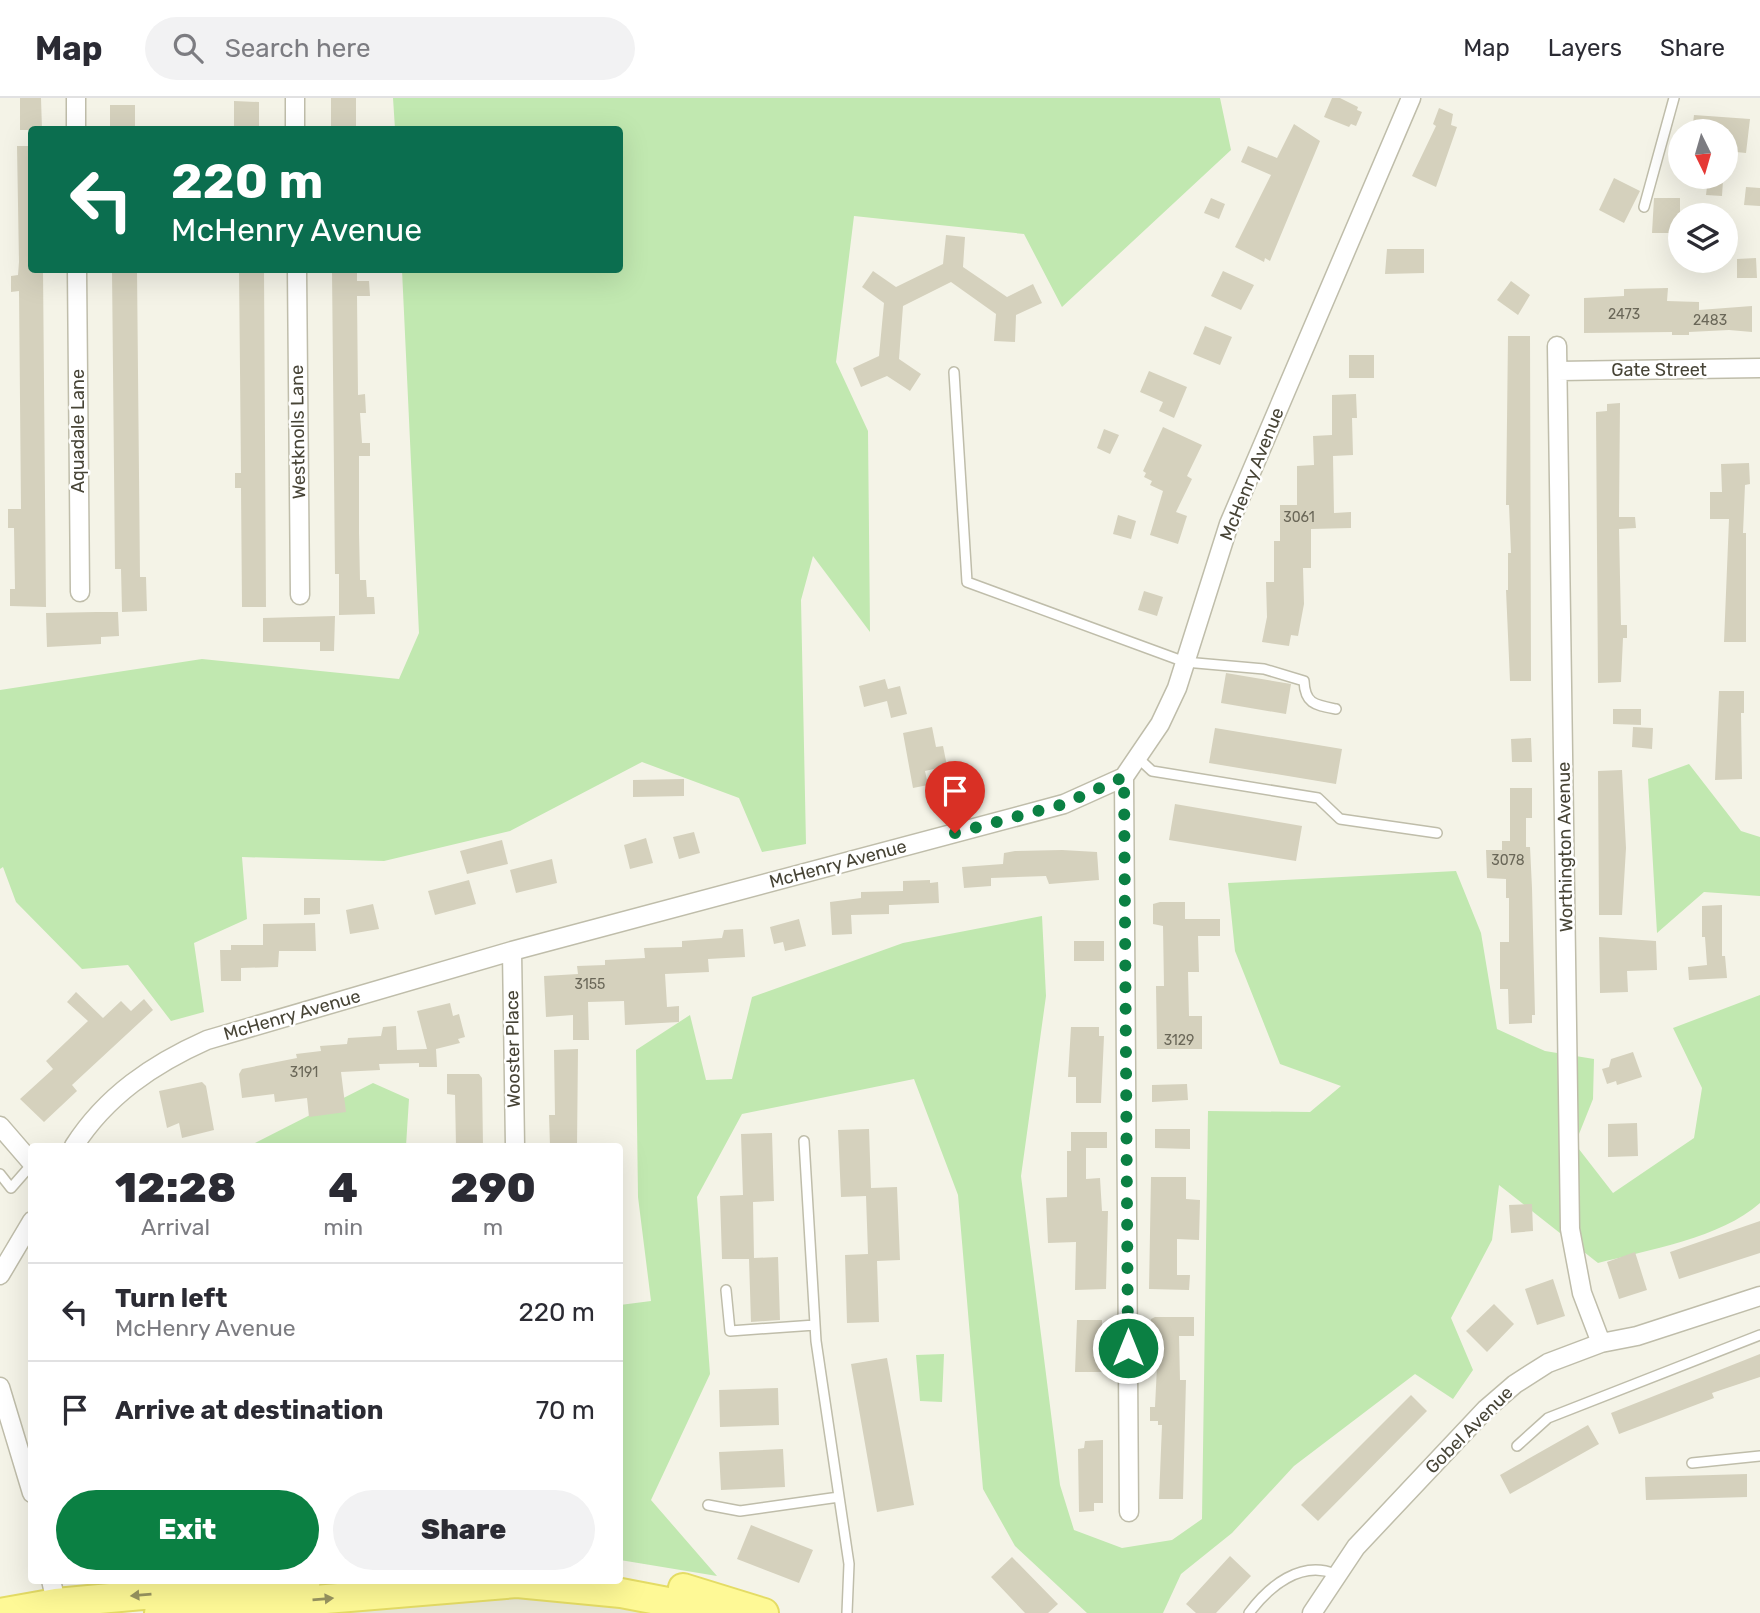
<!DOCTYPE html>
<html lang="en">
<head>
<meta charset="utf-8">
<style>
	body { margin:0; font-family:Rubik,sans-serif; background:#f2f2f3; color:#2b2b33; height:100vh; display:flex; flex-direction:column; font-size:26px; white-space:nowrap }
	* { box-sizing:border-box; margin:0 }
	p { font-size:23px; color:#7c7c81 }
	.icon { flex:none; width:38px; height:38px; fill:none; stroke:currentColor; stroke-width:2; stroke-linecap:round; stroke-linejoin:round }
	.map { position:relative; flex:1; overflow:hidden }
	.drawer { position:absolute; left:28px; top:1045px; width:595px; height:441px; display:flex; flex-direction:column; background:#fff; border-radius:7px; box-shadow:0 7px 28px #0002 }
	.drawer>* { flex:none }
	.banner { position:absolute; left:28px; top:28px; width:595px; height:147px; border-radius:7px; box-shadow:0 7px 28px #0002; background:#0b6e4f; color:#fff; overflow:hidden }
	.needle { width:46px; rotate:175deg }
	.fabs { position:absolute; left:1668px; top:21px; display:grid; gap:14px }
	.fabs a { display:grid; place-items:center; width:70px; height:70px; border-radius:50%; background:#fff; box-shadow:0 7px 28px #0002; font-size:35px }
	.pin { position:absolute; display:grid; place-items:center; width:60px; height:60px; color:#fff; margin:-72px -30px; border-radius:50% 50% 50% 0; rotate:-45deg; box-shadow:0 0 7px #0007 }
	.pin .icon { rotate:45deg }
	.me { position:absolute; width:77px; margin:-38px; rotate:0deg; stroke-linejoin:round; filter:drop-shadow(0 0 5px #0008) }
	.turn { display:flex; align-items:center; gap:24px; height:147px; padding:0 28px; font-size:32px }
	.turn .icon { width:91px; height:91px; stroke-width:2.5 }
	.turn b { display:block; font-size:49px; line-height:60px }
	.eta { display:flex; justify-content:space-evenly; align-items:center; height:119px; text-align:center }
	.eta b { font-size:42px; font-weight:800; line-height:49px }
	.button { display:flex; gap:14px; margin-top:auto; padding:14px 28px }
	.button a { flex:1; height:80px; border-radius:42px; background:#0b8043; color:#fff; font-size:28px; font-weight:800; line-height:80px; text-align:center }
	.button a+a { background:#f2f2f3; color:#2b2b33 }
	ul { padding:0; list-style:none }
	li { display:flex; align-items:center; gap:21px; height:98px; padding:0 28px; border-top:2px solid #e1e1e2 }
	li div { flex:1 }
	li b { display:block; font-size:26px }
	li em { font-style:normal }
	header { display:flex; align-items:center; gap:42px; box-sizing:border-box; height:98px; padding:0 35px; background:#fff; border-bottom:2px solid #e1e1e2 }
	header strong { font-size:33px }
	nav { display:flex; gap:38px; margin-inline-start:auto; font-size:24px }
	.search { width:490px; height:63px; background:#f2f2f3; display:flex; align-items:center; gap:18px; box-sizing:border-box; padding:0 24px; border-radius:38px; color:#7c7c81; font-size:26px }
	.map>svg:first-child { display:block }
	.residential { fill:#e7e6d5 }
	.green { fill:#c1e8b0 }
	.building { fill:#d5d1bd }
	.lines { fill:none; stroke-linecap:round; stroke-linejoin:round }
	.lane-casing { stroke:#bfbdaa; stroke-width:12 }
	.street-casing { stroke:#bfbdaa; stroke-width:21 }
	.primary-casing { stroke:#e4dc65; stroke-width:32 }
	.lane { stroke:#fff; stroke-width:9 }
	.street { stroke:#fff; stroke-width:18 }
	.primary { stroke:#fef996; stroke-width:28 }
	.oneway { fill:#999561 }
	.route { stroke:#0b8043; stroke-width:12; stroke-dasharray:0 21.6 }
	.labels { text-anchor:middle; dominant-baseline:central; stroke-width:5; stroke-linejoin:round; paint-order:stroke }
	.number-label { font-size:14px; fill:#6a6758 }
	.street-label { font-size:18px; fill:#474436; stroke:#fff }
</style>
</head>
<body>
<header>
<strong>Map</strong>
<div class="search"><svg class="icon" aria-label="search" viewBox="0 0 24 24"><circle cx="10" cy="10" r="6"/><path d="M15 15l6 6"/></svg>Search here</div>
<nav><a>Map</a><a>Layers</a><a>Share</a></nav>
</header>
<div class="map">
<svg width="1760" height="1515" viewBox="0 0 1760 1515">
	<rect width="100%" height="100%" fill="#f4f3e7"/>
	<path class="residential" d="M470,1488L686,1515H159Z"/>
	<path class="green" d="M393,0H1220L1231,52L1062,209L1024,136L854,118L836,264L868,333L870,534L813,458L801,502L806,746L762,754L739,700L642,664L510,733L384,763L242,759L247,821L194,845L204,914L171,923L128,867L82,871L16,804L3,769L0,771V592L202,561L399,581L419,535L402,172H620V32L395,31Z
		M1689,666L1741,733L1760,739V798L1704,794L1657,835L1648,681Z
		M1456,773L1481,835L1497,931L1545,953L1594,961L1593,1001L1575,1046L1613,1095L1694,1040L1702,990L1673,930L1760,897V1105C1721,1140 1648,1152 1598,1165L1499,1087L1492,1142L1451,1220L1473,1272L1453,1301L1415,1276L1294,1368L1232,1435L1181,1476L1163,1515H1087L1015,1448L983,1391L958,1097L914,981L742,1016L697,1099L710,1276L651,1402L717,1478L620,1462V1207L651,1203L638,1099L636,952L690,917L706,982L732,981L752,899L903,845L1042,818L1046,898L1021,1078L1060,1387L1074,1432L1122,1450L1172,1442L1202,1421L1208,1013L1310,1014L1341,988L1280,966L1235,853L1228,785Z
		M373,985L409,1001L406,1048H249Z
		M944,1256L942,1304L920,1303L916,1257Z"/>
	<path class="building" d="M20,0H41L42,32H20Z
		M331,0H356V32H331Z
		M1332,0H1340L1358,9L1357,12L1362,14L1356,28L1351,26L1349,29L1324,19Z
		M234,3L259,4V32H234Z
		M110,7H135V32H110Z
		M1439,10L1453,16L1451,27L1457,29L1436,89L1412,78L1436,28L1433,26Z
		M1694,17L1750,21L1746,55L1726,53V33H1692Z
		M1294,26L1320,43L1270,163L1265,160L1264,164L1235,149L1271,77L1241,64L1248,48L1277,60Z
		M17,48H32V172H43L46,509L10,508V491H15L14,430H8V411H21L19,193L11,194V178L18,177L19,164Z
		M1614,80L1640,93L1624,125L1599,112Z
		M1708,80L1723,82L1722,98L1706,97Z
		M1746,89L1760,90V108L1744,107Z
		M1211,100L1225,106L1219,121L1204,115Z
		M1654,100H1680V135H1652Z
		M946,137L965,139L963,169L1007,199L1033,186L1042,205L1016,217L1015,244L994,243L996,216L951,184L903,208L899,261L921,276L910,293L887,278L861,289L853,270L879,258L884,205L862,189L873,173L896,189L943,166Z
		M1387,151H1424V175L1385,176Z
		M1756,160L1757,180H1737V161Z
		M112,172H137L140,479H146L147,513L122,514L121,471H115Z
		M239,172H264L266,509H242L241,390H235V375H241Z
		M332,172H357V183H369L370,198H357L358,297L365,296L366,315H360L362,345H370V358H359V435L360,482H366L367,499H374L375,516L339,517V476H335Z
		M1223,173L1254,187L1241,212L1211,198Z
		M1511,183L1530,197L1518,217L1497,202Z
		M1668,190L1667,203L1699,204V212L1752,208V234L1729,232L1689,234V237H1672V234L1584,235V200L1624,198V191Z
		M1205,228L1232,239L1220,267L1193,256Z
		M1508,238H1530L1531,583H1510L1506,492H1508V455H1511L1509,407H1506Z
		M1349,257H1374V280H1349Z
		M1149,273L1187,289L1174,320L1159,313L1163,304L1140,294Z
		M1356,296L1357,320H1352L1353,357L1333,358L1334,415L1351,414V430L1311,431V470H1303L1304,506L1298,538L1291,537L1289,548L1262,544L1267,519L1266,484H1274V443H1280V407H1297V368L1314,367L1313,338L1332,337V297Z
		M1620,305L1619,419H1635L1636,430L1619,431L1621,527H1627V540H1623L1621,584L1598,585L1596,314L1607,313V306Z
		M1163,329L1202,347L1187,378L1192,381L1176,414L1187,418L1178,446L1150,437L1163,393L1150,387L1152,383L1144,379L1146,375L1143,373Z
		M1104,331L1119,337L1110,356L1097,350Z
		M1749,365L1750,386L1745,387L1743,435H1746V544H1724L1729,421H1710V394H1722L1721,366Z
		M1118,417L1136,423L1131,441L1113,436Z
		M1144,493L1163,499L1157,518L1138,512Z
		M96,514H118L119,538L101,539V546L47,549L46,515Z
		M335,518L334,553H320V544H263V520Z
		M1226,575L1291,586L1286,616L1221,605Z
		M885,581L888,591L900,588L907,616L891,620L887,603L864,609L859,588Z
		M1719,593H1744V615H1741L1742,681L1715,682Z
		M1613,611H1641V627L1613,626Z
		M932,629L936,649L943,648L947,668L925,673L928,687L913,690L903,635Z
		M1633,629L1653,630L1652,651L1632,649Z
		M1215,630L1342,651L1336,686L1209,665Z
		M1531,640L1532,664H1512L1511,641Z
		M1622,672L1626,750L1622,817H1599L1598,673Z
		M684,681V698L633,699V682Z
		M1510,690H1532V720H1526V749H1530L1532,790L1535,917H1532V925L1509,926L1508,891H1500V844H1509V800H1506V781L1487,780L1486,752H1502V743H1510Z
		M1175,706L1302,728L1296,763L1169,742Z
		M694,734L700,755L679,761L673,739Z
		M646,740L653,765L630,771L624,747Z
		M502,742L508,766L467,776L460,753Z
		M1062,752L1097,754L1099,782L1049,786L1046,778L991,780V788L964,790L962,769L1003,766L1004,755L1015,753Z
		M552,761L557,785L516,795L510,772Z
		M469,782L476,806L435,817L428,793Z
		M930,782V785L938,784L939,805L889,807V816L851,817L852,836L832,837L830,804L861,800V794L903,793V783Z
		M304,800H320V816L304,817Z
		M1160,804H1185V821H1220V838H1198L1199,874H1188L1189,918H1202V951H1157L1156,888H1164L1163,828L1153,826V806Z
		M373,806L379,831L350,836L346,812Z
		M1722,807V858H1725L1727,880L1689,882L1688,869L1707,867L1705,839H1702V808Z
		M799,821L806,848L785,853L783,844L774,846L770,829Z
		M315,825L316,853H279L278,869L241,870V883H221L220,852H231V847H263V826Z
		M743,831L745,859L708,861L709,874L665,876L667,909L679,908V924L625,927L624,903L588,904L589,942H573V917L546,919L544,878L578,876L577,868L605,867V862L645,860L644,850L682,849V843L722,840L724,832Z
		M1599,839L1656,843L1657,872L1627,873L1628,894L1600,895Z
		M1074,843H1104V863H1074Z
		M76,894L103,920L121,903L131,913L144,901L153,912L72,987L77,993L44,1024L20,1001L53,971L46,963L88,923L67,904Z
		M450,905L453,918L459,916L465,939L458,941L460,945L436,951L437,969H419V965L379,966L380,972L341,974L346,1014L309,1019L307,1000L275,1004L274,996L242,1000L239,976L242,971L297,960L296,956L321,953L320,948L347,946L348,940L381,938L383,929L396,928L397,952L427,951L417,913Z
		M1071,929H1099V938H1104L1101,1005H1076V979H1068Z
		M578,951L577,1048H550L549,1017H555L554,952Z
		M1633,954L1642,979L1617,987L1616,983L1607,986L1602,971L1609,969L1611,961Z
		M447,976H479L482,980L483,1048H456L455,997L447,996Z
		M202,984L206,988L214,1032L182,1040L179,1025L167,1030L159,993Z
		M1187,986L1188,1002L1152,1004V987Z
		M1637,1025L1638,1058L1608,1059V1026Z
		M869,1031L871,1090L897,1089L900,1162L877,1163L879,1224L847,1225L845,1157L868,1156L866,1098L841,1099L838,1032Z
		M1155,1031H1190V1051L1155,1050Z
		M1071,1034H1107V1050H1086V1081L1100,1080L1102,1113H1108L1106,1191L1075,1192L1076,1144L1048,1145L1046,1100L1067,1099V1053H1071Z
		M772,1035L774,1103L753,1104L754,1160L778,1159L780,1222L751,1224L749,1161H722L720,1098L743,1097L741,1036Z
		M1151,1079H1186V1101L1200,1102L1199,1142L1177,1141V1177H1190L1189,1192L1149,1191Z
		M1532,1106L1533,1133L1511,1135L1509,1107Z
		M1760,1123V1155L1679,1181L1670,1154Z
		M1635,1154L1647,1192L1619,1201L1607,1164Z
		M1553,1181L1565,1218L1537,1227L1525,1191Z
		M1494,1206L1514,1226L1487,1254L1466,1233Z
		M1155,1219H1194V1238H1179L1180,1282H1186L1183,1401H1159L1162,1327H1158V1323H1150V1309H1155L1157,1268L1155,1259H1149V1245L1151,1221Z
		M1077,1222H1102V1252H1109V1274H1075Z
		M1760,1256V1279L1712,1295L1714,1300L1619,1336L1611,1315Z
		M887,1260L914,1407L877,1414L851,1266Z
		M778,1290L779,1327L720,1329L719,1292Z
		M1411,1297L1427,1313L1318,1423L1301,1407Z
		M1588,1327L1599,1346L1510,1396L1500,1377Z
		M1103,1342V1405H1094V1413L1079,1414L1078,1351L1084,1350L1085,1343Z
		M783,1351L785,1389L721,1392L719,1354Z
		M1747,1376V1399L1646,1402L1645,1379Z
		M751,1427L813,1452L799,1485L737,1461Z
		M1230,1458L1251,1478L1216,1515H1196L1186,1506Z
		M1012,1459L1058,1506L1048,1515H1025L991,1479Z"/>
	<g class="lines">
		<defs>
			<path id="lane" d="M1644,109L1674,0
				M954,274L967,484L1185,564L1264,571L1304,583C1305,606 1315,607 1336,611
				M1138,660L1152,673L1318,700L1340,721L1437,735
				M804,1043L816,1243L849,1466L847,1515
				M0,1076L11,1090L32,1066
				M726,1192L730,1233L815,1227
				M1517,1348L1548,1320L1760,1237
				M1692,1365L1760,1358
				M708,1407L740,1413L839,1399
				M1249,1515C1269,1488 1301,1462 1335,1476"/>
			<path id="street" d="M76,0V32
				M295,0V32
				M77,172L80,494
				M297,172L300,497
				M1557,248L1570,1131L1582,1195L1601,1245
				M1558,273L1760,270
				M1124,679L1129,1414
				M512,853L515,1048
				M0,1028L32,1065
				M74,1048C106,998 153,966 207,942L512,853L1064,706L1124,679L1160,626L1177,590L1229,426L1411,0
				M0,1177L32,1123
				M0,1289L32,1395
				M51,1482L58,1513
				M1312,1515L1356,1449L1486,1311L1515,1286L1548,1265L1601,1245L1637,1238L1760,1198"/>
			<path id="primary" d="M683,1490L764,1515
				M0,1515L56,1505L306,1482
				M159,1515L517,1485L621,1495L673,1505L706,1515"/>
		</defs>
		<use href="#lane" class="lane-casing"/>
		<use href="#street" class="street-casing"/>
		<use href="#primary" class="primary-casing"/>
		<use href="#lane" class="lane"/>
		<use href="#street" class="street"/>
		<use href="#primary" class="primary"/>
	</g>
	<defs><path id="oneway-solid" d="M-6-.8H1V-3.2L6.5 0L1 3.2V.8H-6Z" transform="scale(1.75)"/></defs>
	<g class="oneway">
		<use href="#oneway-solid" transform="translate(141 1497) rotate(175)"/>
		<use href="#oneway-solid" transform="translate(323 1501) rotate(-5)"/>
	</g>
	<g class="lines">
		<path class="route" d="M955,735L1064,706L1124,679L1128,1250"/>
	</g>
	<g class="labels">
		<g class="number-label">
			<text x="1624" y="216">2473</text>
			<text x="1710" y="222">2483</text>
			<text x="1299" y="419">3061</text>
			<text x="1508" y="762">3078</text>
			<text x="590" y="886">3155</text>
			<text x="1179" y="942">3129</text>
			<text x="304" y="974">3191</text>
		</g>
		<g class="street-label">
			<text x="1659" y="272">Gate Street</text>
			<text transform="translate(78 333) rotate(-90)">Aquadale Lane</text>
			<text transform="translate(298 334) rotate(-91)">Westknolls Lane</text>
			<text transform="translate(1252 376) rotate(-68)">McHenry Avenue</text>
			<text transform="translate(1565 749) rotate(-91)">Worthington Avenue</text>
			<text transform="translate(838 766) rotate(-15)">McHenry Avenue</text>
			<text transform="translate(292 917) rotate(-16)">McHenry Avenue</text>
			<text transform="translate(513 951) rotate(-91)">Wooster Place</text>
			<text transform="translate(1469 1332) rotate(-45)">Gobel Avenue</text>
		</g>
	</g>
</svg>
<div class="fabs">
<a><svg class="needle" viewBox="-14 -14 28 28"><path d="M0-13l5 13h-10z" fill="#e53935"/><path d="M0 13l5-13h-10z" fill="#7c7c81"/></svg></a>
<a><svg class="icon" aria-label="layers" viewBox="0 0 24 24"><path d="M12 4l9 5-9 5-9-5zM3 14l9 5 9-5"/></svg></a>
</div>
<div class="pin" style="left:955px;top:735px;background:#d93025"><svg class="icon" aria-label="arrive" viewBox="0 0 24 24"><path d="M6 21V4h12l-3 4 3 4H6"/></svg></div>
<svg class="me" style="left:1128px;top:1250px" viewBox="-20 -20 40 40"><circle r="17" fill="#0b8043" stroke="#fff" stroke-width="3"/><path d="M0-11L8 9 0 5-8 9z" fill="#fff"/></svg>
<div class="banner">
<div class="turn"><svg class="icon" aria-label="left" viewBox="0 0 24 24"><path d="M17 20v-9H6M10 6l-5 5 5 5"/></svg><div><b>220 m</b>McHenry Avenue</div></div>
</div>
<section class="drawer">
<div class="eta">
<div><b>12:28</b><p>Arrival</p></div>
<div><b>4</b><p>min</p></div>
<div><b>290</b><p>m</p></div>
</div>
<ul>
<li><svg class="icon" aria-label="left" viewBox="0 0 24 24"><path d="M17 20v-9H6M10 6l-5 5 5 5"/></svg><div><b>Turn left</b><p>McHenry Avenue</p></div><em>220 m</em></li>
<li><svg class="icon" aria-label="arrive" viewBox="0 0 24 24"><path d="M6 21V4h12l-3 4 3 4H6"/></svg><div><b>Arrive at destination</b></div><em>70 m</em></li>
</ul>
<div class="button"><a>Exit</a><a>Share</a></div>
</section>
</div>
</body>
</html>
